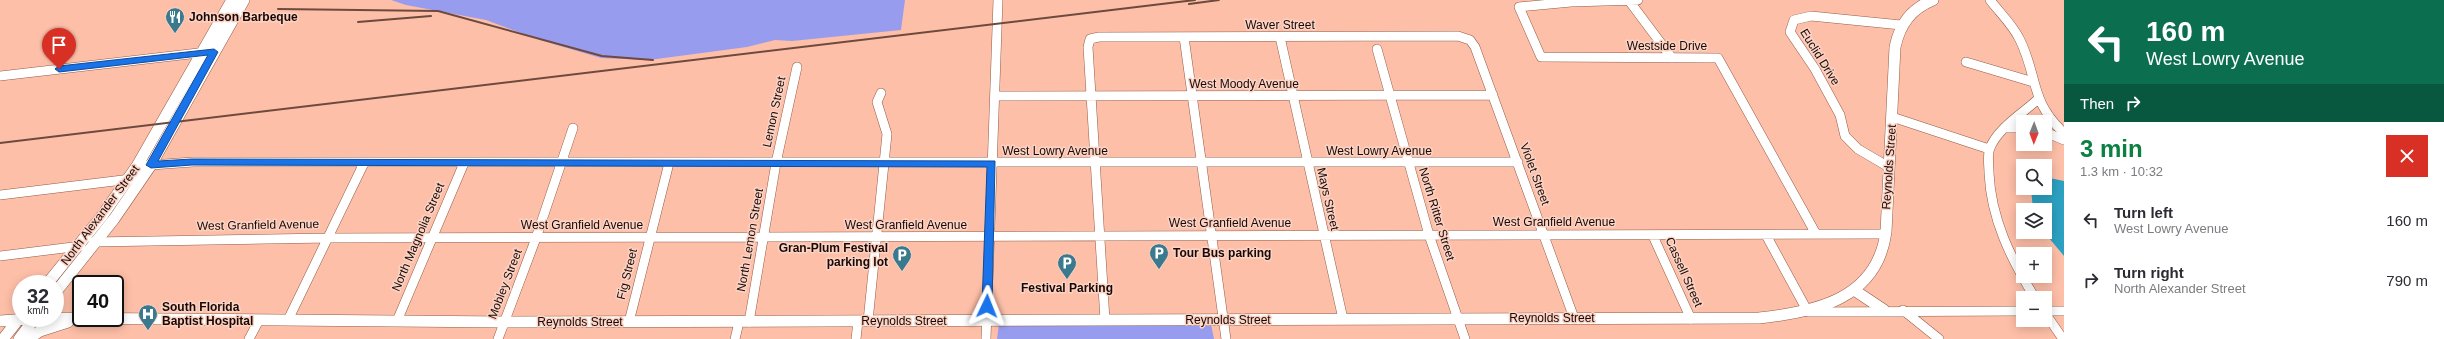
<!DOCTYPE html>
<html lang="en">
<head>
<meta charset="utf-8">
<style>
	body { margin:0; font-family:Helvetica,sans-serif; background:#f2f2f3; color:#2b2b33; height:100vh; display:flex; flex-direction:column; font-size:15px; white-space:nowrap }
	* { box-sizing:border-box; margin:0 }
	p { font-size:13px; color:#7c7c81 }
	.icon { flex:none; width:22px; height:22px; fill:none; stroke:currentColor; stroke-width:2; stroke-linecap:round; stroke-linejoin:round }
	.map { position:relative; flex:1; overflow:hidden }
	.panel { display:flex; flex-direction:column; background:#fff; width:380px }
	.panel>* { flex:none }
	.banner { background:#0b6e4f; color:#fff; overflow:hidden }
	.needle { width:26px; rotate:181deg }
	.fabs { position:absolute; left:2016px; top:115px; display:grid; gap:8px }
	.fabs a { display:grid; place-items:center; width:36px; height:36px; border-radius:0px; background:#fff; box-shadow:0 2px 10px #0003; font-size:20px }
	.speed { position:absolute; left:12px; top:275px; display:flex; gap:8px; font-size:20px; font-weight:700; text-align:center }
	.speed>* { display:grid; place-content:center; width:52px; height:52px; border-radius:50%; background:#fff; box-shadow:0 2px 10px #0003; line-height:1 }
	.speed small { font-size:10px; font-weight:400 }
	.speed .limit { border:2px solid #111; border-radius:6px; background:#fff; color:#111 }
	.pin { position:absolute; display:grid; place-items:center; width:34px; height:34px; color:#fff; margin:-41px -17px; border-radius:50% 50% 50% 0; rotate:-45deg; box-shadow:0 0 4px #0007 }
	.pin .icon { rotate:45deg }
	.me { position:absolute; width:44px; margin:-22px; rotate:2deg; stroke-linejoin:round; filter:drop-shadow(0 0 3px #0008) }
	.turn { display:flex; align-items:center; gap:14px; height:84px; padding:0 16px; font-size:18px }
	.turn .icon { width:52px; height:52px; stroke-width:2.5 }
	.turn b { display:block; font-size:28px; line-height:34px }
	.then { display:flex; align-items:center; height:38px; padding:0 16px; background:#0003; gap:8px; font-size:15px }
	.round { display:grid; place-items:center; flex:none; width:42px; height:42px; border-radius:0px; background:#f2f2f3 }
	.headline { display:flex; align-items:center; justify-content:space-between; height:68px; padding:0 16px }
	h1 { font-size:24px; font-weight:700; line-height:30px; color:#0b8043 }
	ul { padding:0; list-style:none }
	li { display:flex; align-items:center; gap:12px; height:60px; padding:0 16px }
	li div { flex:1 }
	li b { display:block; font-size:15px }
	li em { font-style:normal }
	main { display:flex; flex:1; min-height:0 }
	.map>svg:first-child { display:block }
	.green { fill:#989cee }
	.water { fill:#2da1c2 }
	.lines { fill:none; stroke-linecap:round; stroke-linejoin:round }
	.minor-casing { stroke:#935c47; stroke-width:10 }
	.major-casing { stroke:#935c47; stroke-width:12 }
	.minor { stroke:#fff; stroke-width:9 }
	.major { stroke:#fff; stroke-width:11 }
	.rail { stroke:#6e4a3e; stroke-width:2 }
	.route { fill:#1a73e8; stroke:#114b97 }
	.labels { text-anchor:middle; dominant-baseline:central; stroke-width:3; stroke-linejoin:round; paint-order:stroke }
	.poi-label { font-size:12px; font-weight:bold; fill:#1b0702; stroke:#fad3c5; text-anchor:start }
	.street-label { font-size:12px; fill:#1b0702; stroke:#fad3c5 }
</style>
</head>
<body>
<main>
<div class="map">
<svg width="2064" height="339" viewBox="0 0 2064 339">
	<rect width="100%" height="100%" fill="#febfa8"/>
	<path class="green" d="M391,0H905L901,30L792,41L775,40L747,47L649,60L601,58L540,40L486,20L406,5Z
		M999,324H1211L1214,339H997Z"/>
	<path class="water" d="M2045,177L2064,181V256L2044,232L2045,210H2033L2031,188H2045Z"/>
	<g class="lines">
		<defs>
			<path id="minor" d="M1638,0L1571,2L1519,7L1541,57L1718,58L1816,234
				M1990,0C2000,13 2013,25 2020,40C2038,77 2030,102 2064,133
				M1630,2L1672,58
				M1184,37L1226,339
				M1280,37L1343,319
				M1377,49L1429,235L1465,339
				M1966,62L2033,82
				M0,76L207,52
				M995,96L1493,95
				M1892,117L1989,149
				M2008,128H2023
				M2045,132L2064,140
				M137,166L193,162H1518
				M1887,166L1858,149L1845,136L1840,115L1815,69L1790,32L1794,20L1811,16L1901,25
				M0,195L131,179
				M1766,235L1808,312L2023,311
				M1653,236L1691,319
				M93,242L329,238L1885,234
				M0,256L81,246
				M2035,298C2011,259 1991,219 1989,173C1989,165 1987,155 1990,148C1998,128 2022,114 2037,100
				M1903,310L1939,339
				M2045,311H2064
				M2045,313L2063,339
				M288,320L364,163
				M1105,320L1088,47L1090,39L1099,37L1458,36L1470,40L1475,47L1574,318
				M397,321L464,163
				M868,321L887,134L877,102L881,93
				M629,322L669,163
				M749,322L776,163L797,67
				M249,339L259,320
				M498,339L536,238L573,128
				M735,339L739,322
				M856,339L858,321
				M986,339L998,0"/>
			<path id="major" d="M47,284L102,216L137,166L232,0
				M1854,290L1884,310
				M55,293L114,219L151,165L244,0
				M0,321L43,318L505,322L1759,318C1816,312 1877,299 1886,232L1895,47C1900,24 1911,9 1933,0
				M3,339L21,316
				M19,339L35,318
				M28,339L40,331L68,322"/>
		</defs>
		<use href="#minor" class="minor-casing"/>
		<use href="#major" class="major-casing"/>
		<use href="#minor" class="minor"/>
		<use href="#major" class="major"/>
		<path class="rail" d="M1189,4L1219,0
			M278,9L438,11L602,56L653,60
			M358,22L431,16
			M0,143L1195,0"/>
	</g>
	<path class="route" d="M214,49L218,52L158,161L192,159L995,161L992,306L987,310L982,306L987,167L192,165L151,168L146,165L208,55L59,72L55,69L59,66Z"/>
	<defs>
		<symbol id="restaurant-pin" viewBox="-11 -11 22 30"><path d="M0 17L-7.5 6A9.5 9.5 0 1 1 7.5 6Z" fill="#3b7a8e" stroke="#fad3c5"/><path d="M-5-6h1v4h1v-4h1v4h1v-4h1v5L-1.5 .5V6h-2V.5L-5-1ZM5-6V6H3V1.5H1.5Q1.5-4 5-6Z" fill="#fff"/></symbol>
		<symbol id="parking-pin" viewBox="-11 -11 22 30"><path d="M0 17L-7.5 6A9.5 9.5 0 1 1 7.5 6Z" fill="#3b7a8e" stroke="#fad3c5"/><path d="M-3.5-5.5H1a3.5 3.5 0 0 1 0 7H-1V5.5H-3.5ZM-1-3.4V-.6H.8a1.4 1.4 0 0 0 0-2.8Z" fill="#fff"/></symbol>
		<symbol id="hospital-pin" viewBox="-11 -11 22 30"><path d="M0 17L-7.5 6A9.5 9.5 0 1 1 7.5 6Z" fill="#3b7a8e" stroke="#fad3c5"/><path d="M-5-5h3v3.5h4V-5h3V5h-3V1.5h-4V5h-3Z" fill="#fff"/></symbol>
	</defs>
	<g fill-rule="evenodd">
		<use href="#restaurant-pin" x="164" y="6" width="22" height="30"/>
		<use href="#parking-pin" x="1148" y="242" width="22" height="30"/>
		<use href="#parking-pin" x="891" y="244" width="22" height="30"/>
		<use href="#parking-pin" x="1056" y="252" width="22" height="30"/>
		<use href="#hospital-pin" x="137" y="303" width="22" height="30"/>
	</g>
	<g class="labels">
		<g class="poi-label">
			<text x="189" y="17">Johnson Barbeque</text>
			<text x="888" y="248" text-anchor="end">Gran-Plum Festival<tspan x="888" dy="14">parking lot</tspan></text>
			<text x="1173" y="253">Tour Bus parking</text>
			<text x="1067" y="288" text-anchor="middle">Festival Parking</text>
			<text x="162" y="307">South Florida<tspan x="162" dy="14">Baptist Hospital</tspan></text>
		</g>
		<g class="street-label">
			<text x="1280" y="25">Waver Street</text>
			<text x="1667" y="46">Westside Drive</text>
			<text transform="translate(1820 57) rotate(58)">Euclid Drive</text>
			<text x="1244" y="84">West Moody Avenue</text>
			<text transform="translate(774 112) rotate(-78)">Lemon Street</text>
			<text x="1055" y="151">West Lowry Avenue</text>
			<text x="1379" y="151">West Lowry Avenue</text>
			<text transform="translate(1889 167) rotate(-86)">Reynolds Street</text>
			<text transform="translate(1535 174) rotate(70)">Violet Street</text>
			<text transform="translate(1328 199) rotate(77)">Mays Street</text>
			<text transform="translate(1437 214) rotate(73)">North Ritter Street</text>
			<text transform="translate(100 215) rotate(-53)">North Alexander Street</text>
			<text x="1554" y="222">West Granfield Avenue</text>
			<text x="1230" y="223">West Granfield Avenue</text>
			<text transform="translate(258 225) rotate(-1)">West Granfield Avenue</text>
			<text x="582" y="225">West Granfield Avenue</text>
			<text x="906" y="225">West Granfield Avenue</text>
			<text transform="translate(418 237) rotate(-67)">North Magnolia Street</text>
			<text transform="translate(750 240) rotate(-80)">North Lemon Street</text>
			<text transform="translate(1684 272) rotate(66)">Cassell Street</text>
			<text transform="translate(627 274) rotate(-76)">Fig Street</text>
			<text transform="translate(505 284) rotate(-69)">Mobley Street</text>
			<text x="1552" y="318">Reynolds Street</text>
			<text x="1228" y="320">Reynolds Street</text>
			<text x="904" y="321">Reynolds Street</text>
			<text x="580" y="322">Reynolds Street</text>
		</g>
	</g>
</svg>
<div class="fabs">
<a><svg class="needle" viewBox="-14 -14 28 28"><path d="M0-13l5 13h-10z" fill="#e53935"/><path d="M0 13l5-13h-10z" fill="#7c7c81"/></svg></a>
<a><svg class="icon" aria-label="search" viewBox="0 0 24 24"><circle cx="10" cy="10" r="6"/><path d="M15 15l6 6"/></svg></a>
<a><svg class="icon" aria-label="layers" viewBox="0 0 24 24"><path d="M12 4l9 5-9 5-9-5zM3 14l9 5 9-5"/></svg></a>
<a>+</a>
<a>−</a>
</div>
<div class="speed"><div>32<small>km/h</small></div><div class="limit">40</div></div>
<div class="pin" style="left:59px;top:69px;background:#d93025"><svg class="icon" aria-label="arrive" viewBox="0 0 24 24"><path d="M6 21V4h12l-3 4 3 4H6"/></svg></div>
<svg class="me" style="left:987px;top:306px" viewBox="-20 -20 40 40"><path d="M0-17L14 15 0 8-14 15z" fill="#1a73e8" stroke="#fff" stroke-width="4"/></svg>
</div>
<section class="panel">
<div class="banner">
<div class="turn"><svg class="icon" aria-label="left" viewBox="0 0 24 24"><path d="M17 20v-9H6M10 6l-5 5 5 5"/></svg><div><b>160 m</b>West Lowry Avenue</div></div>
<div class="then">Then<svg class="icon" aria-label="right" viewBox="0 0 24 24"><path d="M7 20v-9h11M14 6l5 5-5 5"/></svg></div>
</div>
<div class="headline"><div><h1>3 min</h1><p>1.3 km · 10:32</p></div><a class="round" style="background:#d93025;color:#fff"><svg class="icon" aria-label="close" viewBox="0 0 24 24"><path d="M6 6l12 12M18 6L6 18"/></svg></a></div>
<ul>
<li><svg class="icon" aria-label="left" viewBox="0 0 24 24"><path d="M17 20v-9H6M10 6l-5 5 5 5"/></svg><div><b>Turn left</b><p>West Lowry Avenue</p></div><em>160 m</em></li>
<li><svg class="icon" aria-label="right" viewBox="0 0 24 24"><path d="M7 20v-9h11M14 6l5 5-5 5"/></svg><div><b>Turn right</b><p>North Alexander Street</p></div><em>790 m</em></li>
</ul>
</section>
</main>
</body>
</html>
